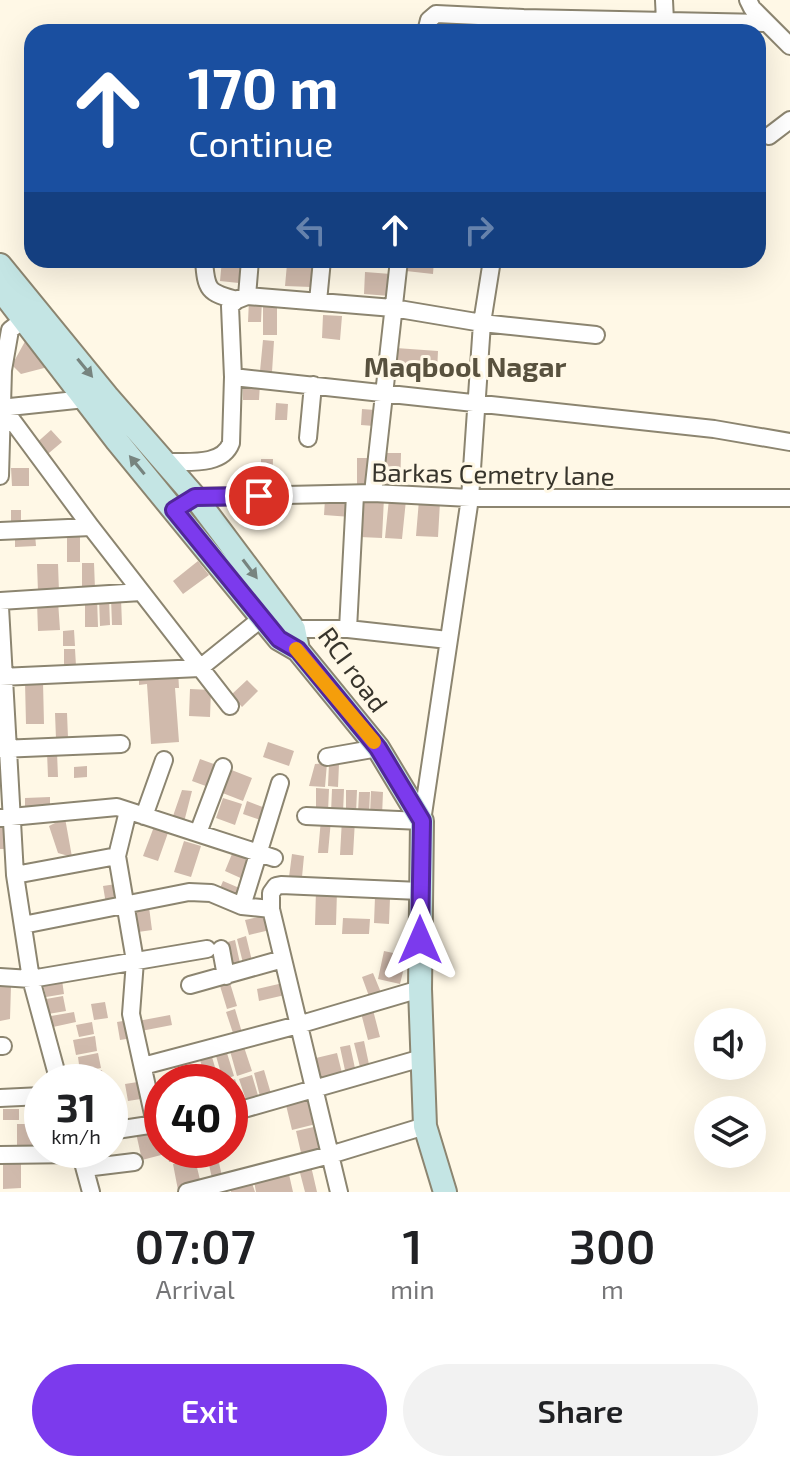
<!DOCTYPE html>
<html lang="en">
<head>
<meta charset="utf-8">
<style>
	body { margin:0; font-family:"Exo 2",sans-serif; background:#f2f2f2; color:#202124; height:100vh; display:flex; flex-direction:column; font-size:30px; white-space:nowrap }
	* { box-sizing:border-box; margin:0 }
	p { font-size:26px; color:#757577 }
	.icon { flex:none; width:44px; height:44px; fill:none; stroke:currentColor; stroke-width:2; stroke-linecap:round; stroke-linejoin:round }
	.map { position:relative; height:1192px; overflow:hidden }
	.details { display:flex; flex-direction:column; background:#fff; flex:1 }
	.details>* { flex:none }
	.hud { position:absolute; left:24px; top:24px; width:742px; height:244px; border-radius:24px; box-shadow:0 8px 32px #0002; background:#1a4fa0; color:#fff; overflow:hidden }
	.fabs { position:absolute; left:694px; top:1008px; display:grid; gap:16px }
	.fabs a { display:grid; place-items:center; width:72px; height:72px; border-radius:50%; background:#fff; box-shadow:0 8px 32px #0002; font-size:40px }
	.speed { position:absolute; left:24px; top:1064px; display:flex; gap:16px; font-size:40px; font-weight:700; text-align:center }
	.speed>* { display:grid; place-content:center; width:104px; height:104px; border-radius:50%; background:#fff; box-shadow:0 8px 32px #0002; line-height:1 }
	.speed small { font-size:20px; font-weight:400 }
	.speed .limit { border:12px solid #d22; background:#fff; color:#111 }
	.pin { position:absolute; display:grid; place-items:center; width:68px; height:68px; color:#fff; margin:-34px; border:4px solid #fff; border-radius:50%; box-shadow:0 2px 8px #0007 }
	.me { position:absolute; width:88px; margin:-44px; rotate:0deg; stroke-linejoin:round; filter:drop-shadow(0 0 6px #0008) }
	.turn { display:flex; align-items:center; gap:28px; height:168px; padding:0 32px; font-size:36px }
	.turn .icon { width:104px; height:104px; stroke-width:2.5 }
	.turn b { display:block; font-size:56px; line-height:68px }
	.lanes { display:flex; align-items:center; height:76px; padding:0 32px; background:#0003; justify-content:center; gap:40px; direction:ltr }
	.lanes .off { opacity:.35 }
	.eta { display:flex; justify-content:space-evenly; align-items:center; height:136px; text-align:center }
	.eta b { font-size:48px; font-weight:600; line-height:56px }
	.primary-button { display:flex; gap:16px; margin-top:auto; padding:16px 32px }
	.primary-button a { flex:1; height:92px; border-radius:48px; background:#7c3aed; color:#fff; font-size:32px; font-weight:600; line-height:92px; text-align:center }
	.primary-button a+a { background:#f2f2f2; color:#202124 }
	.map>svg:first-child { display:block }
	.building { fill:#d0baac }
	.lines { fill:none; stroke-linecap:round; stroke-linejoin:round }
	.street-casing { stroke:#8c8570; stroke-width:20 }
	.secondary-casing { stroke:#8c8570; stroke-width:26 }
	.street { stroke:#fff; stroke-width:16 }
	.secondary { stroke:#c4e5e4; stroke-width:22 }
	.oneway { fill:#77847f }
	.route-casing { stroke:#51269a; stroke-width:20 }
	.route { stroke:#7c3aed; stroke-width:14 }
	.slow { stroke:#f59e0b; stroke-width:14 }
	.labels { text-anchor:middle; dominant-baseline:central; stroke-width:6; stroke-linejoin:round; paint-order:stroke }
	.street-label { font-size:26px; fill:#38352c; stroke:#fff8e6 }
	.neighbourhood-label { font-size:28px; font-weight:bold; fill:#58513e; stroke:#fff8e6 }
</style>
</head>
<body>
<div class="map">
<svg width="790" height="1192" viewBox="0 0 790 1192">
	<rect width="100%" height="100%" fill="#fff8e6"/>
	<path class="building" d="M222,260H250L248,284L220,281Z
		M408,260H434L433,274L406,271Z
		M287,264L313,266L311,287L285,286Z
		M365,272L391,274L390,296L364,294Z
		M249,299L262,300L261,322H248Z
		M263,303H277V335H263Z
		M323,315L342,316L340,340L322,338Z
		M28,336L48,367L21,374L12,365Z
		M263,340L274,341L272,372L260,371Z
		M396,348L438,351L437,372L394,368Z
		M243,383L260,384L259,400H243Z
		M276,403L288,404L287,420H275Z
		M362,409L375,410L374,426L361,425Z
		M51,430L62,442L43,458L33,446Z
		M381,453H401L400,489H380Z
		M357,458H369V485H357Z
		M261,459H273L272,488H261Z
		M11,468H29V486H12Z
		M361,497L384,498L382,538L360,537Z
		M325,499L352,501L351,517L324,515Z
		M389,499L406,500L402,539L385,538Z
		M419,500L440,502L438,537L416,536Z
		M11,510H21V527H11Z
		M15,534H35L36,546L15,547Z
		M67,535H80V562H67Z
		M198,561L209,575L183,594L173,581Z
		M82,563H94L95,589L82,590Z
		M37,564H58L59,592H38Z
		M85,597H97L98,627H85Z
		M109,597L110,625L100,626L99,598Z
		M111,598H121L122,625H112Z
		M58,601L60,630L38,631L37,602Z
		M74,630L75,646H63V631Z
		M64,649H75L76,666H64Z
		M178,670L179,688H175L179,742L151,744L147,684L139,685V673Z
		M247,680L258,691L242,707L231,695Z
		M25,682H43L44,724H26Z
		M190,689L211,690L210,717L189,716Z
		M55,713H67L68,738L56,739Z
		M268,742L294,751L289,766L263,757Z
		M47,752H57L58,777H48Z
		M200,759L222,767L214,789L192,781Z
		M327,763L325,787L309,786L315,764Z
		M329,763L339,764L338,787L328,786Z
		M87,766V777L74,778V767Z
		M229,769L252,778L243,801L220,792Z
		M316,788L329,789L328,812L316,811Z
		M332,789H344L343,813H331Z
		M182,790L192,791L184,822L173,816Z
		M346,790H357L356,814H346Z
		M371,791L383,792L382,816L370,815Z
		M359,792H370L369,814L358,813Z
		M50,797V806L25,807V798Z
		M223,798L242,804L235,825L216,818Z
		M247,801L268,809L263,821L243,814Z
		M65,818L72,857L58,853L49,826Z
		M321,819L331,820L328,853H318Z
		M342,819L355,820L353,855H340Z
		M0,823H6L7,849H0Z
		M155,824L169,830L158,861L143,856Z
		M184,841L201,846L191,877L174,872Z
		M234,849L254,858L245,880L225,871Z
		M292,854L304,856L302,877H289Z
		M223,881L244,890L238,902L218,893Z
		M116,884L119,902L106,904L103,886Z
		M316,890L337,891L336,925H315Z
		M375,897L390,898L389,924L374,923Z
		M149,907L152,930L138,932L134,909Z
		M267,915L270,930L249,935L245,920Z
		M343,918L370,919L369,934H342Z
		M246,936L253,965L244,967L237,939Z
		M235,940L241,968L231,970L224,943Z
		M384,951L407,956L400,984L378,979Z
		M373,973L382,995L370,999L362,977Z
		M62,980L64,994L46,997L43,984Z
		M230,983L237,1006L227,1009L220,986Z
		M283,983L285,995L259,1001L257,989Z
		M11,986L10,1019L0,1021V987Z
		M63,996L66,1011L48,1014L46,999Z
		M105,1002L108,1018L94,1020L91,1004Z
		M235,1009L243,1036L235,1039L226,1012Z
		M373,1010L380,1037L368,1040L361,1013Z
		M74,1012L76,1022L53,1027L51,1016Z
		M170,1015L172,1025L141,1031L138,1021Z
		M129,1020L132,1038L120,1040L117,1022Z
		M92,1022L94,1034L79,1037L76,1025Z
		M95,1036L97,1051L76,1055L73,1040Z
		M364,1041L370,1069L361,1071L354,1043Z
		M350,1045L356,1073L346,1075L340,1047Z
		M244,1047L252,1071L237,1076L230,1051Z
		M98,1053L101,1068L80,1072L78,1057Z
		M227,1053L234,1076L223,1080L216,1056Z
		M337,1053L343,1077L321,1083L316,1058Z
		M212,1057L219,1081L207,1082L200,1060Z
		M102,1070L104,1082H65L64,1077Z
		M264,1070L272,1097L261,1100L254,1073Z
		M252,1075L259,1099L247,1103L239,1079Z
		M235,1079L244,1106L230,1110V1081Z
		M144,1081L147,1098L128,1101L125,1084Z
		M310,1099L316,1124L292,1130L286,1105Z
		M3,1109H19V1120H3Z
		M17,1124H35L36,1150L17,1151Z
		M318,1126L324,1152L302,1157L296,1131Z
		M159,1127L162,1150L165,1154L142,1160L136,1133Z
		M167,1150H178L181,1160L169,1162Z
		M181,1150H208V1151L184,1160Z
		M218,1158L223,1181L213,1183L208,1160Z
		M195,1159L201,1184L178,1190L173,1164Z
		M21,1160V1188L3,1189V1161Z
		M311,1166L317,1192H305L299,1169Z
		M288,1170L293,1192H256L254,1181Z
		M252,1183L255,1192H231V1189Z"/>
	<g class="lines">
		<defs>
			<path id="street" d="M664,0L665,21
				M748,0L752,8L790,46
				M426,32L429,20L436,14L523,18
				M521,32L523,18L765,23
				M769,136L790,120
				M204,260C206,290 208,293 237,300
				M247,296L250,260
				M318,301L322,260
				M233,377L714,429L790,442
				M0,408L85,399
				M3,408L91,527L230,706
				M308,438L313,385
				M165,462C186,461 222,467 231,443L233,377L230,306L237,300L247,296L393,308L482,323L596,335
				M0,476L3,370L10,330L32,313
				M373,493L399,260
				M174,510L195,497L373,493L470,498H790
				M0,531L91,527
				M0,601L141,592
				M0,607L15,875L31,979L59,1082
				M348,629L355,495
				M287,633L294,629H348L448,640
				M0,677L200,668L262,618
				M0,749L121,744
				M327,757L378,748
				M144,816L164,760
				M306,816L422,821L470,498L482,323L492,260
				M0,818L117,807L274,858
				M198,833L223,767
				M117,856L135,961L131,1014L155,1123
				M15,875L117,856L128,811
				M242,906L280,783
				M271,909L339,1192
				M23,925L189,892L211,893L242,906L271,909V893L276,886L281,885L420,891
				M221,949L226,976
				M0,977L31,979L207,949
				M190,985L283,959
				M0,1046H3
				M143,1066L298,1025L420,989
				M0,1098L42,1096
				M230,1113L422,1058
				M110,1131L162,1123
				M0,1155L80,1154
				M82,1159L91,1192
				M85,1168L134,1162
				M187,1192L330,1155L425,1126"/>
			<path id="secondary" d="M0,265L107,396L195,497L294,629L298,650L378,748L422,821L420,989L425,1126L445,1192
				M0,289L117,441L279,639L298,650"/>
		</defs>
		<use href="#street" class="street-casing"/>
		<use href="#secondary" class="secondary-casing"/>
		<use href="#street" class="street"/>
		<use href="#secondary" class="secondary"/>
	</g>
	<defs><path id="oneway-solid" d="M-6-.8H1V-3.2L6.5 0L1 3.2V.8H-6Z" transform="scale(2)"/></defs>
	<g class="oneway">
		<use href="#oneway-solid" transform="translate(85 368) rotate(51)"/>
		<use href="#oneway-solid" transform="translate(137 465) rotate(-129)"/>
		<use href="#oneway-solid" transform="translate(250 569) rotate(53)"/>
	</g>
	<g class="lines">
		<defs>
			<path id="route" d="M259,496L195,497L174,510L279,639L298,650L378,748L422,821L420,940"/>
		</defs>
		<use href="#route" class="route-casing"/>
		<use href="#route" class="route"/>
		<path class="slow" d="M296,649L374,742"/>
	</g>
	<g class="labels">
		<g class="street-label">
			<text transform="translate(493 473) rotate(1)">Barkas Cemetry lane</text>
			<text transform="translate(354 669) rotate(54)">RCI road</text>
		</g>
		<g class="neighbourhood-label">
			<text x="465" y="366">Maqbool Nagar</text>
		</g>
	</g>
</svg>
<div class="fabs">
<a><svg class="icon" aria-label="sound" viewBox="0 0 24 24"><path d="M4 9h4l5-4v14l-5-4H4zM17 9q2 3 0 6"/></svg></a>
<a><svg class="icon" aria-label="layers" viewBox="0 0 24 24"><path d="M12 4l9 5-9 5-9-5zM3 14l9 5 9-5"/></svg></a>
</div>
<div class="speed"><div>31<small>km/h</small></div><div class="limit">40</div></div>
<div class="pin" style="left:259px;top:496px;background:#d93025"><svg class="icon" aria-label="arrive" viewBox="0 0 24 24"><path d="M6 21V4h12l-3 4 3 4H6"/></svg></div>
<svg class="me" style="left:420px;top:940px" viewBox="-20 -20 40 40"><path d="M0-17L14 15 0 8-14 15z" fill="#7c3aed" stroke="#fff" stroke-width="4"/></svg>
<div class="hud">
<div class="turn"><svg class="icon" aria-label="ahead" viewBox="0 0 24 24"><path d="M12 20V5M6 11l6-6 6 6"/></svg><div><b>170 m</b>Continue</div></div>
<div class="lanes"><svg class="icon off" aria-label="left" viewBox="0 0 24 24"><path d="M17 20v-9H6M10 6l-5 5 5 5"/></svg><svg class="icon" aria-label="ahead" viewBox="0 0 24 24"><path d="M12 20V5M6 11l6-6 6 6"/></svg><svg class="icon off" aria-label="right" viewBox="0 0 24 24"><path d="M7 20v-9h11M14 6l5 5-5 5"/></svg></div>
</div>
</div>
<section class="details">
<div class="eta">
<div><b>07:07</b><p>Arrival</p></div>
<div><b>1</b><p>min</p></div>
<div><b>300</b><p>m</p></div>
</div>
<div class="primary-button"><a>Exit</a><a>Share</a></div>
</section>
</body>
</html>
